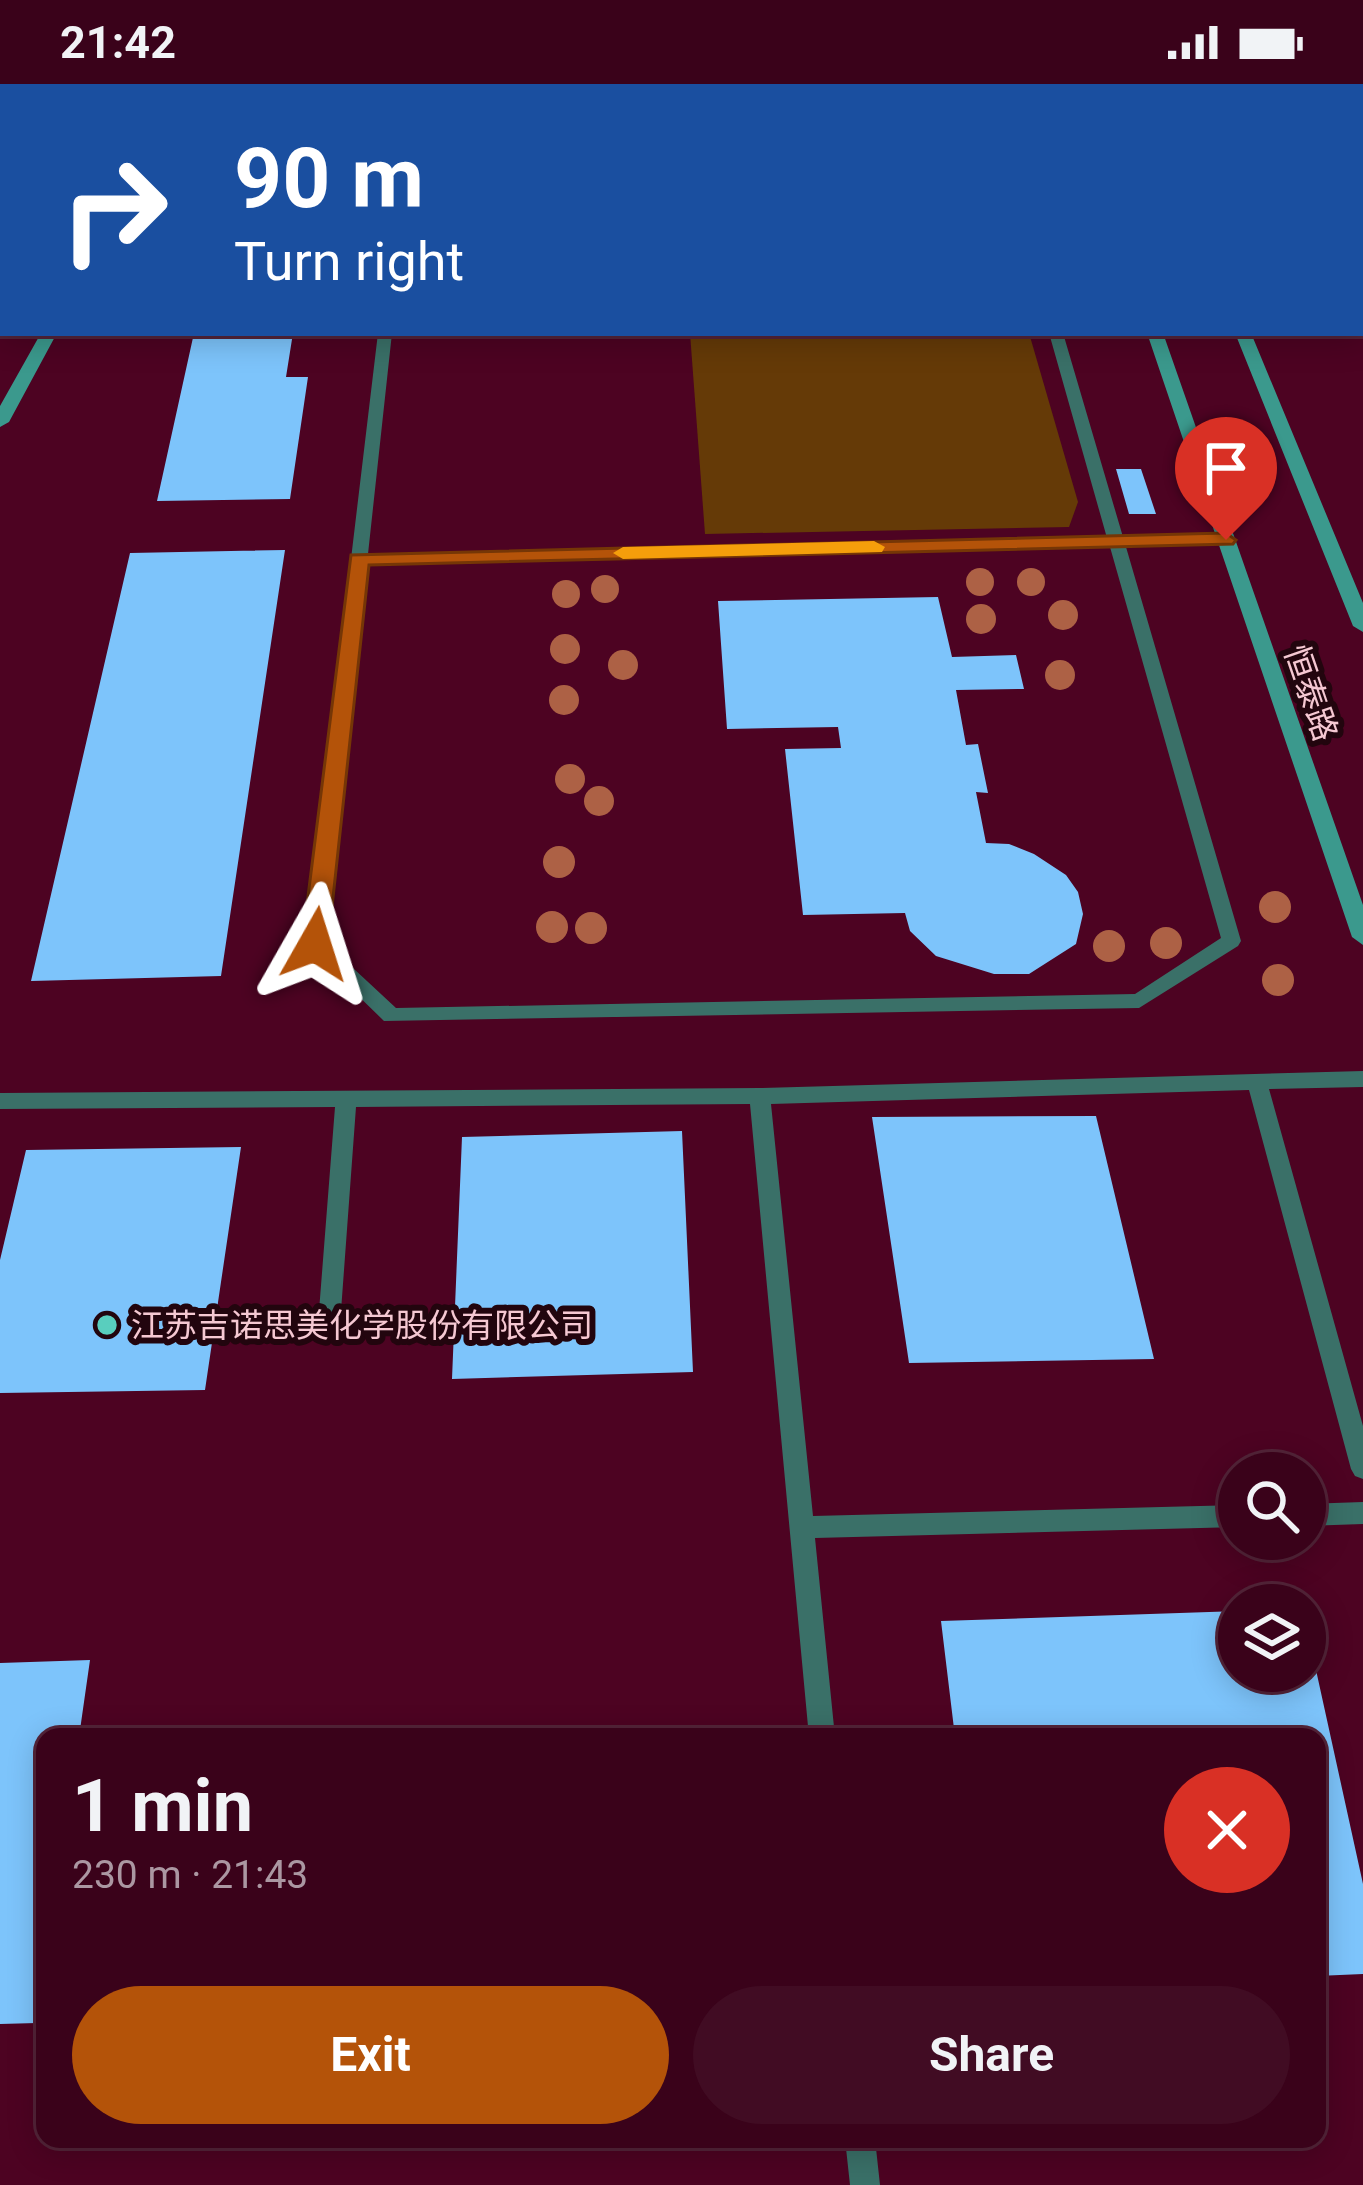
<!DOCTYPE html>
<html lang="en">
<head>
<meta charset="utf-8">
<style>
	body { margin:0; font-family:Roboto,"Noto Sans SC",sans-serif; background:#410c23; color:#f1f3f6; height:100vh; display:flex; flex-direction:column; font-size:45px; white-space:nowrap }
	* { box-sizing:border-box; margin:0 }
	p { font-size:39px; color:#ab97a2 }
	.icon { flex:none; width:66px; height:66px; fill:none; stroke:currentColor; stroke-width:2; stroke-linecap:round; stroke-linejoin:round }
	.map { position:relative; flex:1; overflow:hidden }
	.sheet { position:absolute; left:36px; top:1644px; width:1290px; height:420px; display:flex; flex-direction:column; background:#3a021a; border-radius:24px; box-shadow:0 6px 30px #0003,0 0 0 3px #542439 }
	.sheet>* { flex:none }
	.top-card { position:absolute; left:0px; top:0px; width:1365px; height:252px; box-shadow:0 6px 30px #0003,0 0 0 3px #542439; background:#1a4fa0; color:#fff; overflow:hidden }
	.controls { position:absolute; left:1218px; top:1368px; display:grid; gap:24px }
	.controls a { display:grid; place-items:center; width:108px; height:108px; border-radius:50%; background:#3a021a; box-shadow:0 6px 30px #0003,0 0 0 3px #542439; font-size:60px }
	.pin { position:absolute; display:grid; place-items:center; width:102px; height:102px; color:#fff; margin:-123px -51px; border-radius:50% 50% 50% 0; rotate:-45deg; box-shadow:0 0 12px #0007 }
	.pin .icon { rotate:45deg }
	.me { position:absolute; width:132px; margin:-66px; rotate:6deg; stroke-linejoin:round; filter:drop-shadow(0 0 9px #0008) }
	.turn { display:flex; align-items:center; gap:42px; height:252px; padding:0 36px; font-size:54px }
	.turn .icon { width:156px; height:156px; stroke-width:2.5 }
	.turn b { display:block; font-size:84px; line-height:102px }
	.round { display:grid; place-items:center; flex:none; width:126px; height:126px; border-radius:63px; background:#410c23 }
	.headline { display:flex; align-items:center; justify-content:space-between; height:204px; padding:0 36px }
	h1 { font-size:72px; font-weight:700; line-height:90px }
	.cta { display:flex; gap:24px; margin-top:auto; padding:24px 36px }
	.cta a { flex:1; height:138px; border-radius:72px; background:#b45309; color:#fff; font-size:48px; font-weight:700; line-height:138px; text-align:center }
	.cta a+a { background:#410c23; color:#f1f3f6 }
	.status { display:flex; justify-content:space-between; align-items:center; height:84px; padding:0 60px; background:#3a021a; direction:ltr }
	.status svg { height:33px; fill:currentColor }
	.map>svg:first-child { display:block }
	.green { fill:#653a07 }
	.building { fill:#7dc4fb }
	.lines { fill:none; stroke-linecap:round; stroke-linejoin:round }
	.lane { fill:#3a7068; fill-rule:evenodd }
	.secondary { fill:#3b998d; fill-rule:evenodd }
	.tree { fill:#ad6145 }
	.route { fill:#b45309; stroke:#753606; stroke-width:3 }
	.slow { fill:#f59e0b }
	.poi-dot { fill:#59cebe; stroke:#22050e; stroke-width:4.5 }
	.labels { text-anchor:middle; dominant-baseline:central; stroke-width:12; stroke-linejoin:round; paint-order:stroke }
	.street-label { font-size:33px; fill:#f5c8d2; stroke:#22050e }
	.poi-label { font-size:33px; fill:#f5c8d2; stroke:#22050e; text-anchor:start }
</style>
</head>
<body>
<div class="status"><b>21:42</b><svg viewBox="0 0 49 12"><path d="M0 12V9h3v3zM5 12V6h3v6zM10 12V3h3v9zM15 12V0h3v12zM26 1h20v11H26zM47 4h2v5h-2z"/></svg></div>
<div class="map">
<svg width="1363" height="2101" viewBox="0 0 1363 2101">
	<rect width="100%" height="100%" fill="#4d0322"/>
	<path class="green" d="M690,249H1029L1078,418L1069,443L705,450Z"/>
	<path class="building" d="M194,249H293L286,293H308L290,415L157,417Z
		M1116,385H1141L1156,430H1129Z
		M285,466L221,892L31,897L130,469Z
		M938,513L952,573L1016,571L1024,605L956,606L966,661L978,660L988,709L976,708L986,759L1009,760L1034,770L1066,791L1078,808L1083,830L1076,860L1029,890H994L936,872L910,847L905,829L803,831L785,665L841,664L838,643L727,645L718,517Z
		M1096,1032L1154,1275L909,1279L872,1033Z
		M682,1047L693,1288L452,1295L462,1053Z
		M241,1063L205,1306L0,1309V1176L26,1066Z
		M1239,1527V1587H1305L1307,1545L1363,1800V1890L1317,1892V1653H955L941,1537Z
		M90,1576L79,1653H45V1886L37,1939L0,1940V1579Z
		M684,1641L685,1653H323L324,1649Z"/>
	<g class="lines">
		<path class="lane" d="M378,0H390V3H378Z
			M977,0H989V3H977Z
			M378,249H392L368,470L1107,454L1049,249H1063L1123,453L1226,451L1234,456L1226,461L1126,463L1241,857L1238,862L1139,924L384,937L305,860ZM1110,463L1221,854L1135,910L396,924L325,858L367,480Z
			M1363,987V1003L1269,1005L1363,1342V1395L1355,1392L1351,1385L1249,1006L771,1020L813,1432L1239,1421V1443L815,1454L835,1653H809L750,1020L356,1023L341,1227L338,1234L330,1236L322,1234L319,1227L335,1023L0,1025V1009L760,1004Z
			M1363,1418V1440L1305,1442V1420Z
			M845,2055H875L880,2101H850Z"/>
		<path class="secondary" d="M1060,0H1074L1076,3H1062Z
			M1137,0H1151L1152,3H1138Z
			M3,227V241L0,242V228Z
			M41,249H57L9,338L0,343V322Z
			M1147,249H1163L1363,821V861L1352,853Z
			M1235,249H1251L1363,519V548L1353,542Z"/>
	</g>
	<g class="tree">
		<circle cx="980" cy="498" r="14"/>
		<circle cx="1031" cy="498" r="14"/>
		<circle cx="605" cy="505" r="14"/>
		<circle cx="566" cy="510" r="14"/>
		<circle cx="1063" cy="531" r="15"/>
		<circle cx="981" cy="535" r="15"/>
		<circle cx="565" cy="565" r="15"/>
		<circle cx="623" cy="581" r="15"/>
		<circle cx="1060" cy="591" r="15"/>
		<circle cx="564" cy="616" r="15"/>
		<circle cx="570" cy="695" r="15"/>
		<circle cx="599" cy="717" r="15"/>
		<circle cx="559" cy="778" r="16"/>
		<circle cx="1275" cy="823" r="16"/>
		<circle cx="552" cy="843" r="16"/>
		<circle cx="591" cy="844" r="16"/>
		<circle cx="1166" cy="859" r="16"/>
		<circle cx="1109" cy="862" r="16"/>
		<circle cx="1278" cy="896" r="16"/>
	</g>
	<path class="route" d="M1226,449L1236,456L1233,460L369,481L328,860L315,869L302,860L351,471Z"/>
	<path class="slow" d="M874,457L885,463L882,468L623,475L613,469L623,463Z"/>
	<circle class="poi-dot" cx="107" cy="1241" r="12"/>
	<g class="labels">
		<g class="street-label">
			<text transform="translate(1311 609) rotate(71)">恒泰路</text>
		</g>
		<g class="poi-label">
			<text x="131" y="1241">江苏吉诺思美化学股份有限公司</text>
		</g>
	</g>
</svg>
<div class="controls">
<a><svg class="icon" aria-label="search" viewBox="0 0 24 24"><circle cx="10" cy="10" r="6"/><path d="M15 15l6 6"/></svg></a>
<a><svg class="icon" aria-label="layers" viewBox="0 0 24 24"><path d="M12 4l9 5-9 5-9-5zM3 14l9 5 9-5"/></svg></a>
</div>
<div class="pin" style="left:1226px;top:456px;background:#d93025"><svg class="icon" aria-label="arrive" viewBox="0 0 24 24"><path d="M6 21V4h12l-3 4 3 4H6"/></svg></div>
<svg class="me" style="left:315px;top:860px" viewBox="-20 -20 40 40"><path d="M0-17L14 15 0 8-14 15z" fill="#b45309" stroke="#fff" stroke-width="4"/></svg>
<div class="top-card">
<div class="turn"><svg class="icon" aria-label="right" viewBox="0 0 24 24"><path d="M7 20v-9h11M14 6l5 5-5 5"/></svg><div><b>90 m</b>Turn right</div></div>
</div>
<section class="sheet">
<div class="headline"><div><h1>1 min</h1><p>230 m · 21:43</p></div><a class="round" style="background:#d93025;color:#fff"><svg class="icon" aria-label="close" viewBox="0 0 24 24"><path d="M6 6l12 12M18 6L6 18"/></svg></a></div>
<div class="cta"><a>Exit</a><a>Share</a></div>
</section>
</div>
</body>
</html>
